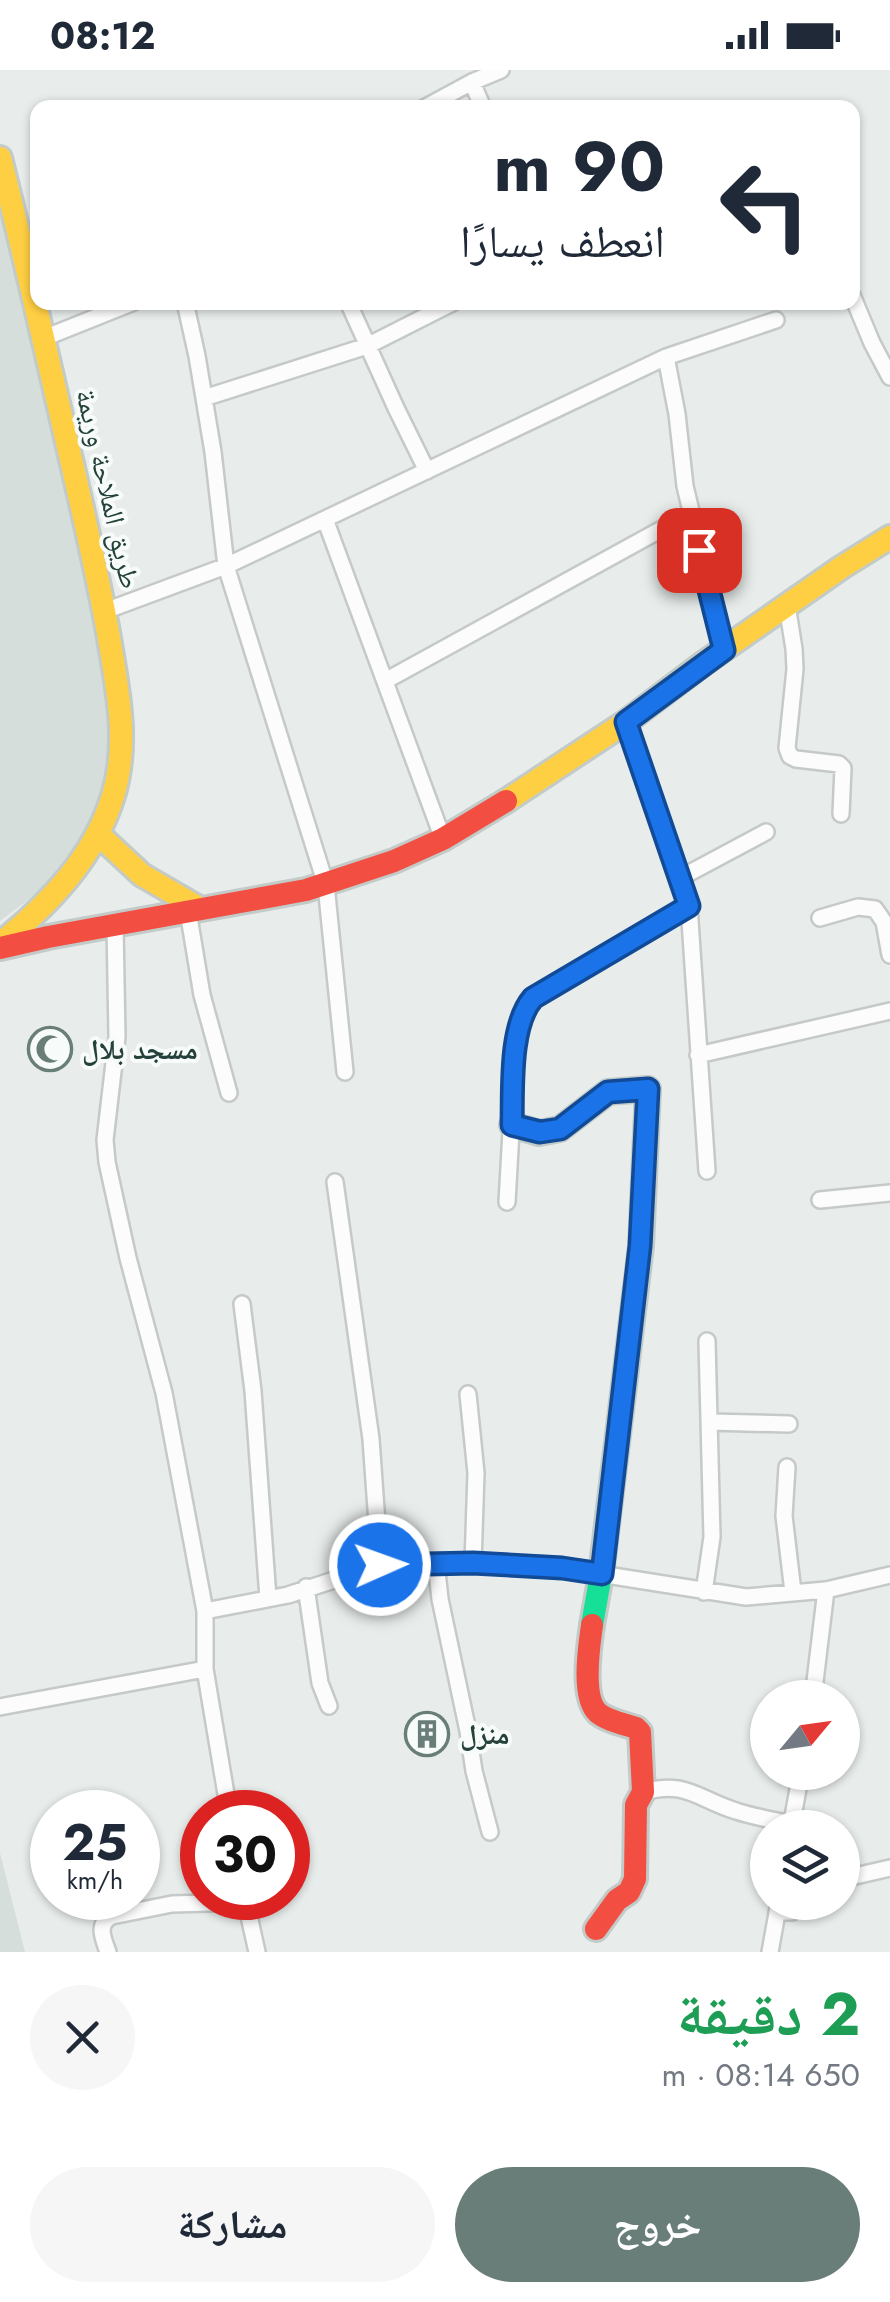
<!DOCTYPE html>
<html lang="ar">
<head>
<meta charset="utf-8">
<style>
	body { margin:0; font-family:Jost,"Noto Naskh Arabic",sans-serif; background:#f6f6f7; color:#1f2937; direction:rtl; height:100vh; display:flex; flex-direction:column; font-size:38px; white-space:nowrap }
	* { box-sizing:border-box; margin:0 }
	p { font-size:32px; color:#747a83 }
	.icon { flex:none; width:55px; height:55px; fill:none; stroke:currentColor; stroke-width:2; stroke-linecap:round; stroke-linejoin:round }
	.map { position:relative; height:1882px; overflow:hidden; direction:ltr }
	.side { display:flex; flex-direction:column; background:#fff; flex:1 }
	.side>* { flex:none }
	.guide { position:absolute; left:30px; top:30px; width:830px; height:210px; border-radius:20px; box-shadow:0 2px 8px #0004; direction:rtl; background:#fff; color:#1f2937; overflow:hidden }
	.needle { width:65px; rotate:61deg }
	.fabs { position:absolute; left:750px; top:1610px; display:grid; gap:20px }
	.fabs a { display:grid; place-items:center; width:110px; height:110px; border-radius:50%; background:#fff; box-shadow:0 2px 8px #0004; font-size:50px }
	.speed { position:absolute; left:30px; top:1720px; display:flex; gap:20px; font-size:50px; font-weight:700; text-align:center }
	.speed>* { display:grid; place-content:center; width:130px; height:130px; border-radius:50%; background:#fff; box-shadow:0 2px 8px #0004; line-height:1 }
	.speed small { font-size:25px; font-weight:400 }
	.speed .limit { border:15px solid #d22; background:#fff; color:#111 }
	.pin { position:absolute; display:grid; place-items:center; width:85px; height:85px; color:#fff; margin:-42px; border-radius:20px; box-shadow:0 5px 15px #0006 }
	.me { position:absolute; width:110px; margin:-55px; rotate:88deg; stroke-linejoin:round; filter:drop-shadow(0 0 8px #0008) }
	.turn { display:flex; align-items:center; gap:35px; height:210px; padding:0 30px; font-size:45px }
	.turn .icon { width:130px; height:130px; stroke-width:2.5 }
	.turn b { display:block; font-size:70px; line-height:85px }
	.round { display:grid; place-items:center; flex:none; width:105px; height:105px; border-radius:52px; background:#f6f6f7 }
	.summary { display:flex; align-items:center; justify-content:space-between; height:170px; padding:0 30px }
	h1 { font-size:60px; font-weight:700; line-height:75px; color:#1e9e55 }
	.cta { display:flex; gap:20px; margin-top:auto; padding:20px 30px }
	.cta a { flex:1; height:115px; border-radius:60px; background:#697e79; color:#fff; font-size:40px; font-weight:700; line-height:115px; text-align:center }
	.cta a+a { background:#f6f6f7; color:#1f2937 }
	.status { display:flex; justify-content:space-between; align-items:center; height:70px; padding:0 50px; background:#fff; direction:ltr }
	.status svg { height:28px; fill:currentColor }
	.map>svg:first-child { display:block }
	.built { fill:#d6dedb }
	.lines { fill:none; stroke-linecap:round; stroke-linejoin:round }
	.street-casing { stroke:#c5cac8; stroke-width:20 }
	.fast-casing { stroke:#c3cbc8; stroke-width:28 }
	.slow-casing { stroke:#c3cbc8; stroke-width:28 }
	.jam-casing { stroke:#c3cbc8; stroke-width:28 }
	.street { stroke:#fcfcfc; stroke-width:15 }
	.fast { stroke:#16e098; stroke-width:22 }
	.slow { stroke:#ffcf43; stroke-width:22 }
	.jam { stroke:#f24e42; stroke-width:22 }
	.route-casing { stroke:#114b97; stroke-width:25 }
	.route { stroke:#1a73e8; stroke-width:18 }
	.labels { text-anchor:middle; dominant-baseline:central; stroke-width:8; stroke-linejoin:round; paint-order:stroke }
	.street-label { font-size:28px; fill:#24423b; stroke:#f7fbf9 }
	.poi-label { font-size:28px; font-weight:bold; fill:#24423b; stroke:#f7fbf9; text-anchor:start }
</style>
</head>
<body>
<div class="status"><b>08:12</b><svg viewBox="0 0 49 12"><path d="M0 12V9h3v3zM5 12V6h3v6zM10 12V3h3v9zM15 12V0h3v12zM26 1h20v11H26zM47 4h2v5h-2z"/></svg></div>
<div class="map">
<svg width="890" height="1882" viewBox="0 0 890 1882">
	<rect width="100%" height="100%" fill="#e8edeb"/>
	<path class="built" d="M0,112L49,319L116,659L108,703L100,730L90,754L75,779L57,806L44,818L0,851Z
		M0,1783L25,1882H0Z"/>
	<g class="lines">
		<defs>
			<path id="street" d="M472,12L483,38
				M424,38L472,12L501,0
				M852,225L872,273L890,307
				M185,232L197,286L213,382L226,496L326,815L345,1002
				M348,232L396,338L427,401
				M44,268L134,232
				M666,287L677,344L685,416L724,579
				M204,328L367,276L454,232
				M325,449L666,287L776,250
				M787,535L794,579L795,599L787,678L790,686L796,689L839,694L843,698L841,744
				M105,541L226,496L325,449L443,769
				M385,611L691,443
				M680,808L766,762
				M689,836L707,1101
				M188,841L202,925L229,1023
				M820,848L858,837L875,839L884,852L890,885
				M115,854L117,967L105,1070L107,1092L128,1188L164,1323L205,1541V1599L229,1742
				M698,985L890,941
				M335,1112L371,1369L380,1495
				M820,1130L890,1123
				M507,1132L515,991L520,954L525,938L533,928L689,836L626,652
				M242,1234L253,1321L268,1528
				M468,1324L476,1403L473,1493
				M709,1352L789,1354
				M787,1397L784,1446L793,1522
				M436,1492L440,1529L468,1661L474,1701L490,1762
				M306,1517L320,1613L329,1636
				M704,1522L712,1467L707,1271
				M205,1541L288,1525L380,1495L473,1493L562,1498L746,1527L826,1520L890,1505
				M813,1628L826,1520
				M0,1637L205,1599
				M643,1722C687,1710 697,1729 736,1741C754,1747 773,1750 791,1754
				M791,1758L801,1702
				M842,1809L890,1798
				M245,1828L257,1882
				M777,1842H792L801,1832
				M108,1882C103,1868 96,1854 112,1846L172,1834L245,1832
				M770,1882L779,1832"/>
			<path id="fast" d="M512,1055L539,1063L560,1059L608,1022L648,1019L641,1176L601,1504L592,1555"/>
			<path id="slow" d="M0,88C26,191 49,294 73,398C86,455 99,511 109,568C118,621 129,674 113,726C94,788 49,834 0,874
				M506,731L626,652L704,593L842,497L890,467
				M98,764L142,805L199,838"/>
			<path id="jam" d="M0,878L48,867L306,820L394,791L443,769L506,731
				M592,1555C589,1577 581,1627 598,1643C608,1651 624,1654 636,1658L640,1662L643,1722L636,1735L635,1809L629,1822L617,1830L596,1859"/>
		</defs>
		<use href="#street" class="street-casing"/>
		<use href="#fast" class="fast-casing"/>
		<use href="#slow" class="slow-casing"/>
		<use href="#jam" class="jam-casing"/>
		<use href="#street" class="street"/>
		<use href="#fast" class="fast"/>
		<use href="#slow" class="slow"/>
		<use href="#jam" class="jam"/>
	</g>
	<g class="lines">
		<defs>
			<path id="route" d="M380,1495L473,1493L562,1498L602,1504L640,1176L648,1019L608,1022L560,1059L540,1062L512,1055C513,1019 509,956 533,928L689,836L626,652L724,580L699,480"/>
		</defs>
		<use href="#route" class="route-casing"/>
		<use href="#route" class="route"/>
	</g>
	<defs>
		<symbol id="mosque-ring" viewBox="-11 -11 22 22"><circle r="9.5" fill="#f7fbf9" stroke="#697e79" stroke-width="1.5"/><path d="M3.5-4.9A6 6 0 1 0 3.5 4.9A5 5 0 1 1 3.5-4.9Z" fill="#697e79"/></symbol>
		<symbol id="building-ring" viewBox="-11 -11 22 22"><circle r="9.5" fill="#f7fbf9" stroke="#697e79" stroke-width="1.5"/><path d="M-4-6H4V6H1V3H-1V6H-4ZM-2.5-4.3h1.7v1.8h-1.7ZM.8-4.3h1.7v1.8H.8ZM-2.5-1h1.7V.8h-1.7ZM.8-1h1.7V.8H.8Z" fill="#697e79"/></symbol>
	</defs>
	<g fill-rule="evenodd">
		<use href="#mosque-ring" x="25" y="954" width="50" height="50"/>
		<use href="#building-ring" x="402" y="1639" width="50" height="50"/>
	</g>
	<g class="labels">
		<g class="street-label">
			<text transform="translate(108 419) rotate(77)">طريق الملاحة وريمة</text>
		</g>
		<g class="poi-label">
			<text x="82" y="979">مسجد بلال</text>
			<text x="460" y="1664">منزل</text>
		</g>
	</g>
</svg>
<div class="fabs">
<a><svg class="needle" viewBox="-14 -14 28 28"><path d="M0-13l5 13h-10z" fill="#e53935"/><path d="M0 13l5-13h-10z" fill="#747a83"/></svg></a>
<a><svg class="icon" aria-label="layers" viewBox="0 0 24 24"><path d="M12 4l9 5-9 5-9-5zM3 14l9 5 9-5"/></svg></a>
</div>
<div class="speed"><div>25<small>km/h</small></div><div class="limit">30</div></div>
<div class="pin" style="left:699px;top:480px;background:#d93025"><svg class="icon" aria-label="arrive" viewBox="0 0 24 24"><path d="M6 21V4h12l-3 4 3 4H6"/></svg></div>
<svg class="me" style="left:380px;top:1495px" viewBox="-20 -20 40 40"><circle r="17" fill="#1a73e8" stroke="#fff" stroke-width="3"/><path d="M0-11L8 9 0 5-8 9z" fill="#fff"/></svg>
<div class="guide">
<div class="turn"><svg class="icon" aria-label="left" viewBox="0 0 24 24"><path d="M17 20v-9H6M10 6l-5 5 5 5"/></svg><div><b>90 m</b>انعطف يسارًا</div></div>
</div>
</div>
<section class="side">
<div class="summary"><div><h1>2 دقيقة</h1><p>650 m · 08:14</p></div><a class="round"><svg class="icon" aria-label="close" viewBox="0 0 24 24"><path d="M6 6l12 12M18 6L6 18"/></svg></a></div>
<div class="cta"><a>خروج</a><a>مشاركة</a></div>
</section>
</body>
</html>
